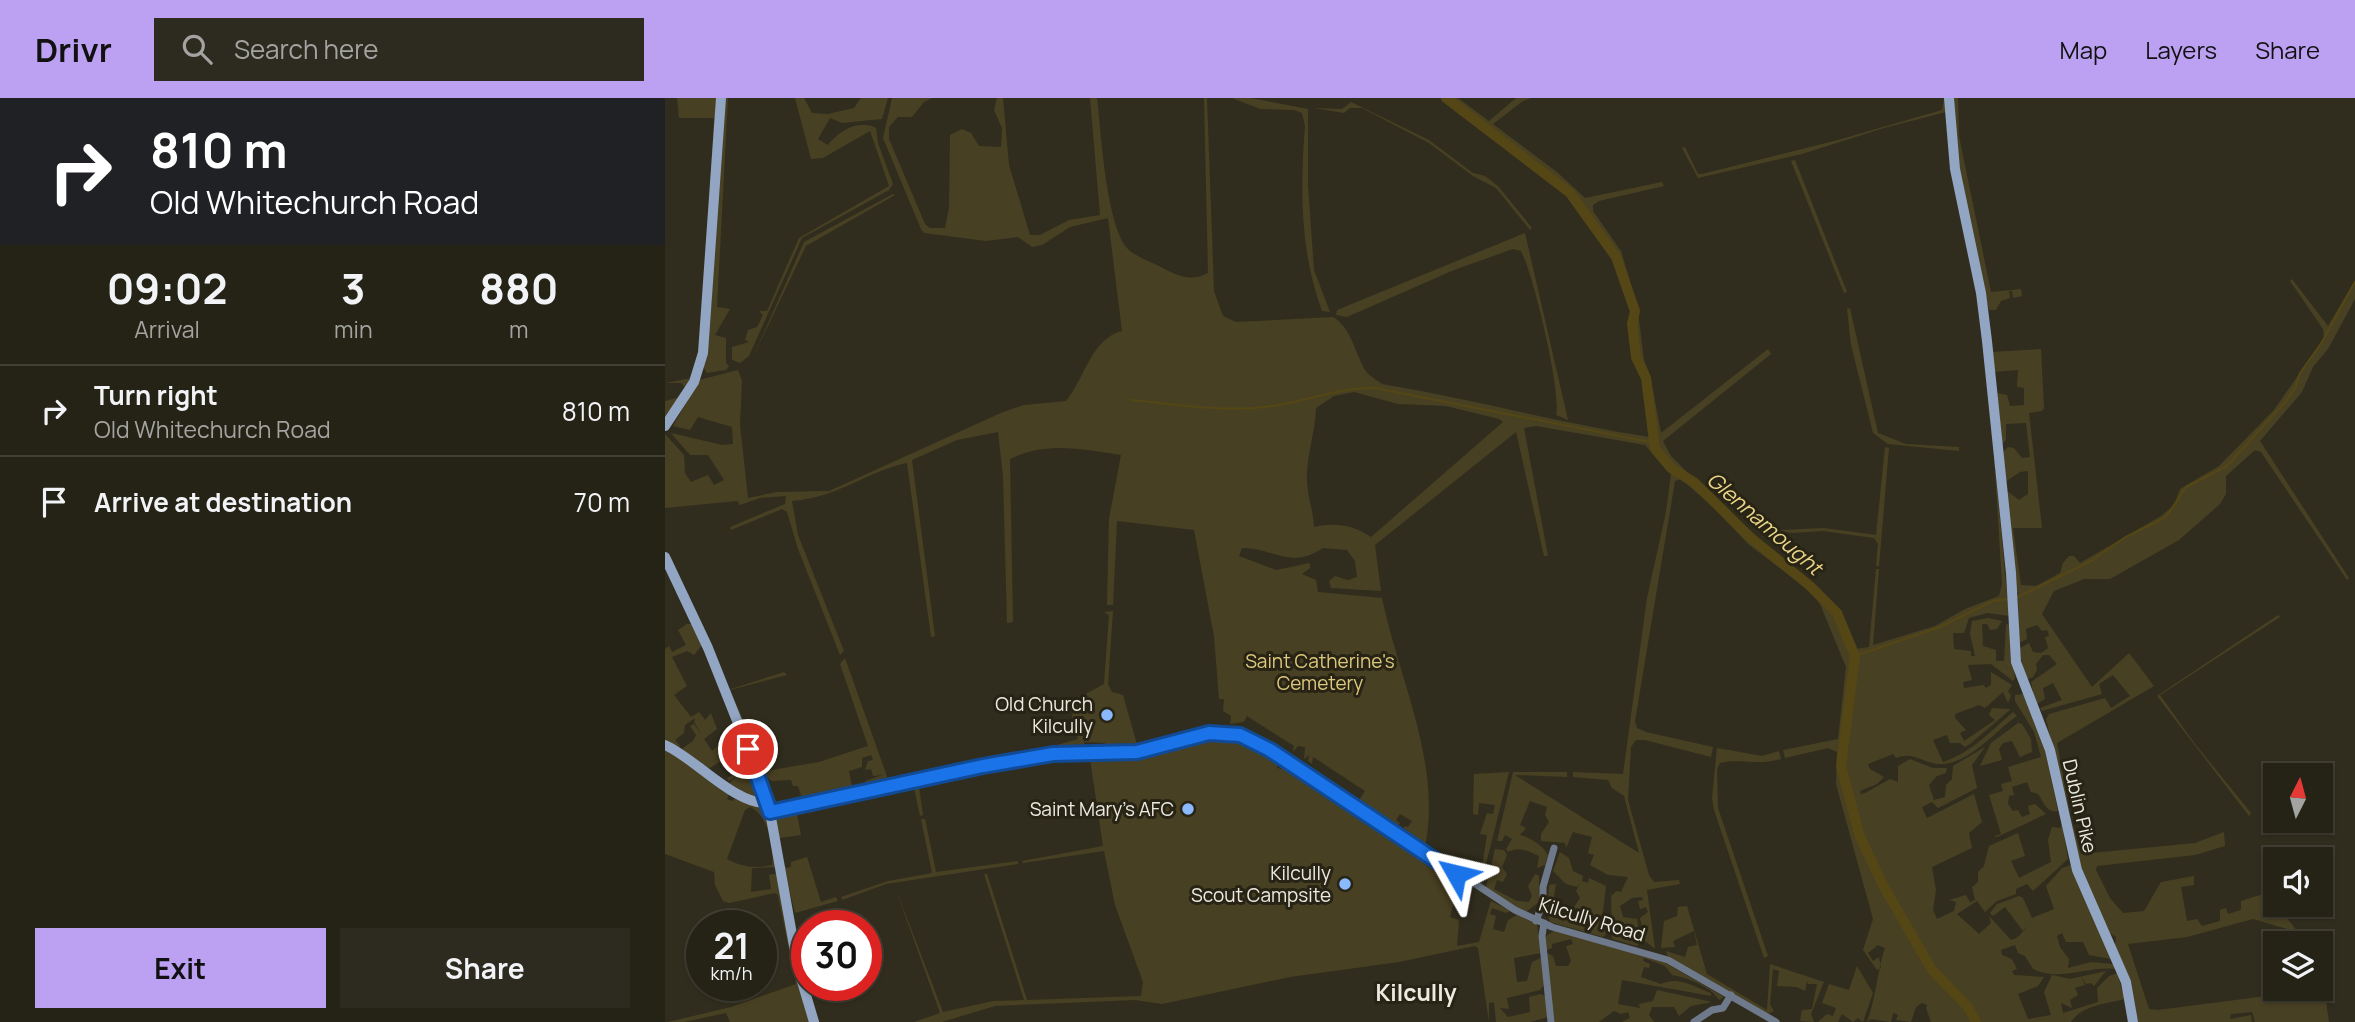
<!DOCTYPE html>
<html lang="en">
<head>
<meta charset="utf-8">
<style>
	body { margin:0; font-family:Manrope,sans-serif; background:#2d2a1f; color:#f1f3f6; height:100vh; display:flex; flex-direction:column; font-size:26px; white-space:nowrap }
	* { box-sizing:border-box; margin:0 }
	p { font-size:23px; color:#a3a4a1 }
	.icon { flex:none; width:38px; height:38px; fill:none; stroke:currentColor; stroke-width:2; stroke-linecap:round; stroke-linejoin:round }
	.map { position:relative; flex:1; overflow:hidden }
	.side { display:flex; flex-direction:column; background:#252216; width:665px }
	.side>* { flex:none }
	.top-card { background:#202124; color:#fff; overflow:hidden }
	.needle { width:46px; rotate:6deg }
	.tools { position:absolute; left:1598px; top:665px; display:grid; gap:14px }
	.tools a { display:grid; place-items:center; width:70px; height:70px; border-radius:0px; background:#252216; box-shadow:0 2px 5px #0004,0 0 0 2px #423f35; font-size:35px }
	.speed { position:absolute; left:21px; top:812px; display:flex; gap:14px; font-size:35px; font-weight:700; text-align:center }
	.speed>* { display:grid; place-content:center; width:91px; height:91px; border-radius:50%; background:#252216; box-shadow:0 2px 5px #0004,0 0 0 2px #423f35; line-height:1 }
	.speed small { font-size:18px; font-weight:400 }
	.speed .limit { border:10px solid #d22; background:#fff; color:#111 }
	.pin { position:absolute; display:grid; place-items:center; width:60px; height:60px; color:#fff; margin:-30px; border:4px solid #fff; border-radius:50%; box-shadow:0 2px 7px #0007 }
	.me { position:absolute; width:77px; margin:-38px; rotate:307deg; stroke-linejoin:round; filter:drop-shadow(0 0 5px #0008) }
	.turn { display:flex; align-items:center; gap:24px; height:147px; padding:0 35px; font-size:32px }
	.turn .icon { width:91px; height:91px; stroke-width:2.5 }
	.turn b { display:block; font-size:49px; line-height:60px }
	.eta { display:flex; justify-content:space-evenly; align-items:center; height:119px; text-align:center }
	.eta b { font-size:42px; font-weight:700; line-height:49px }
	.primary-button { display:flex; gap:14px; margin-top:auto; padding:14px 35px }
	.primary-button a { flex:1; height:80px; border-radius:0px; background:#bca0f2; color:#111; font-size:28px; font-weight:700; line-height:80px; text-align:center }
	.primary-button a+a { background:#2d2a1f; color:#f1f3f6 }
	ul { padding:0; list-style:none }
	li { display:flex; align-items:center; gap:21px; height:91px; padding:0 35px; border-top:2px solid #423f35 }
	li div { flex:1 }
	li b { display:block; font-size:26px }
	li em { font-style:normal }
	header { display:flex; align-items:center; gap:42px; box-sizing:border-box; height:98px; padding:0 35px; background:#bca0f2; color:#111 }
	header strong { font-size:33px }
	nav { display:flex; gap:38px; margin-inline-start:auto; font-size:24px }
	.search { width:490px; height:63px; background:#2d2a1f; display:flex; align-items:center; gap:18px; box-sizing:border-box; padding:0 24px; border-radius:0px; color:#a3a4a1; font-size:26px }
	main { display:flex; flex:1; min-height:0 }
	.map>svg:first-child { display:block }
	.green { fill:#484022; fill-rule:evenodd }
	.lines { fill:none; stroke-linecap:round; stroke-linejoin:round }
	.stream { stroke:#544715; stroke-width:2 }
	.river { stroke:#544715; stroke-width:10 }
	.street { stroke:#6e7a8c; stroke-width:7 }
	.secondary { stroke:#92a6c3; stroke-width:10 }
	.route-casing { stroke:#114b97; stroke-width:18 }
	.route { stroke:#1a73e8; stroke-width:12 }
	.poi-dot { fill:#8bbafc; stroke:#272315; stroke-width:2.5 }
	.labels { text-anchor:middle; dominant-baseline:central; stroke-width:6; stroke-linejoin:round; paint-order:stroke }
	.park-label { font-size:19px; fill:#ddc87b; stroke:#272315 }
	.poi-label { font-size:19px; fill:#edebe1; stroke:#272315; text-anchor:end }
	.street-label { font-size:19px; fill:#edebe1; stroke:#272315 }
	.water-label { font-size:21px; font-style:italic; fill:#ead587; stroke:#272315 }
	.quarter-label { font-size:23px; font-weight:bold; fill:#edebe1; stroke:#272315 }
</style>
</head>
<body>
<header>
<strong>Drivr</strong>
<div class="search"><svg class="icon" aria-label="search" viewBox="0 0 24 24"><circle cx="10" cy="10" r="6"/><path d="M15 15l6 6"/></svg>Search here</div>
<nav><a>Map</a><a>Layers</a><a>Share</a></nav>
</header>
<main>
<section class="side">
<div class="top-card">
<div class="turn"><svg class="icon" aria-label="right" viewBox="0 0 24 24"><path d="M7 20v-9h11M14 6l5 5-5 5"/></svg><div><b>810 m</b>Old Whitechurch Road</div></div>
</div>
<div class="eta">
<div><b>09:02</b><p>Arrival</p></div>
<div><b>3</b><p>min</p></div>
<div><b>880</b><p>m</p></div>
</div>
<ul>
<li><svg class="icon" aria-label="right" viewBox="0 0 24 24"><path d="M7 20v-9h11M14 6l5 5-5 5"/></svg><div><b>Turn right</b><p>Old Whitechurch Road</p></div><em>810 m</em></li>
<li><svg class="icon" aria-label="arrive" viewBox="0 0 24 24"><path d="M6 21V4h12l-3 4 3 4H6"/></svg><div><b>Arrive at destination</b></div><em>70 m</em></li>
</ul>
<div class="primary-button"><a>Exit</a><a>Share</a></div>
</section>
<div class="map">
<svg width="1690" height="924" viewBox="0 0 1690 924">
	<rect width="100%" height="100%" fill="#312d1e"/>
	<path class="green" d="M12,0H52L38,242L29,280L0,324V303L16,299L21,290L16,285H0L27,280L37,234L49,20H14Z
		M59,0H63L52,209L65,211L50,237L61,240V265L64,268L61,272L42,275L38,269L46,210Z
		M130,0H139L147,15L163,16L189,10L196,0H223L217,21L177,25L165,20L153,41L163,47C172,35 193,20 211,30L213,45L228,86L224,92L137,140L84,258L75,265L67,262V249L84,244L80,242L83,232L92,229L98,217L94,213H102L134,140L224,88L205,33L158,60L146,61Z
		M227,0H267L259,4L247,19H233L224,29V41L260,126L265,130H280L284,110L285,37L297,31L306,35L314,48L336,49L337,30L329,12L332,0H338L344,67L365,137H375L404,122L435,117L425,0H432C436,32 441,131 464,152C473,160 487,164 498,170C513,178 526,184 543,175L539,0H542L549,193L558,218L571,224L668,219C686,229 690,255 700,272C704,278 712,282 717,286C807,301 894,325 984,339L987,336L978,280L969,258L966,210L948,159L895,88L777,0H793L824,23L851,0H866L858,3L828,26L892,74L920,100L997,84L999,88L934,103L928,107V113L956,153L972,206L979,262L985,277L996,335L1103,251L1106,256L998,343L1006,358L1074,426L1155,491L1178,519L1191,551L1204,549L1211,471H1214L1208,547L1270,528L1300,511L1334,498L1337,486L1329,357L1344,518L1323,515L1304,520L1299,535H1288L1289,551L1306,553V558H1310L1305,536L1307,523L1323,520L1337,523L1332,531L1325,532L1322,526H1317L1318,548L1331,552V563H1339L1341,526L1344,527L1350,580L1348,583L1326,566L1303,567L1307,582L1298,584L1299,590L1318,587L1321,590L1326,587V574L1347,587L1343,593L1346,598L1343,605L1338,594L1320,610L1314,607L1290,616V620L1301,632L1295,635L1299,643L1330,622L1324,617L1327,610L1346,611L1305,646L1300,649L1295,645H1285L1282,637L1268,642L1278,664C1307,654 1326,633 1348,614L1352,618C1330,633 1306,664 1278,666C1260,667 1249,652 1231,660L1228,656L1203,666L1205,671L1219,679L1212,686L1195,693L1196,696L1200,695L1225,681L1233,684V668L1245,661L1268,670H1282L1281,675L1272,678L1264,687L1269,702L1280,699L1281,687L1287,681L1288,668L1320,649L1307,667L1312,690L1273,710L1267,704L1257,709L1262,720L1309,696L1317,724L1304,735L1307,750L1267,769L1271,792L1268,812L1272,821L1289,813L1291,804L1284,802L1301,797L1305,804L1310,802L1307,789L1313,784V774L1319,768L1324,748L1353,735L1360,758L1346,763L1354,780L1386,764L1383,742L1387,729L1395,730L1397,726L1403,761L1368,793L1362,786L1351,791V796L1332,803L1320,814L1312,803L1292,816L1314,836L1326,825L1324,818L1346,842C1354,840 1359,833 1363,826L1358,833L1340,809L1328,818L1325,815L1332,806L1354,798L1358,800L1367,820L1389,811L1381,788L1397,770L1406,767L1446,861L1424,857L1418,844H1401L1397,835L1392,838L1395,849L1404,861L1403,870L1426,864L1448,866L1450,871C1423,868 1395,884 1368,871L1360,858L1353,855L1350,847L1336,852L1337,857L1347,861L1352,871L1347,873L1349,877L1379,879L1373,888L1353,896L1363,921L1386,917L1379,894L1387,877L1405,881L1441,873L1429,888L1426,885L1421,886L1416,879L1420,887L1410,890L1413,897L1405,902L1407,910L1396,905L1398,915L1433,904L1432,890L1444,878L1452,875L1460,901C1441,906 1417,907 1406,924H1266L1261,910L1262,907L1257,905L1251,909L1246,924L1231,922L1233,917L1228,915L1226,924L1206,921L1202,924C1211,900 1213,869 1220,850L1213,847L1203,855L1208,863L1214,859L1216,870L1212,872L1198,852L1208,821L1171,686L1172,654L1163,650L1120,660L1118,652L1173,641L1181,569L1155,506L1144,492L1083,446L1049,410L1016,381L1010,383L970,623L972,630L981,634L1048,649L1046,659L980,642H971L966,649L963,702L984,777L989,784L1014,782L1015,786L982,792L990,851L980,843L975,820L983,814L981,809L975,811L973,803L978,802L977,799L967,800L955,808L958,819L972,821L976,843L972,848L947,841L946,793L947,798L951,793L956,794L963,779L943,777L925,767L929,757L923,755L927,739L908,734L901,750L900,745L876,743V736L884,724L880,717L882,709L865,703L855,727L861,730L855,737C863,739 877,746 883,757L880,767L872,770L874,758C863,753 854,748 843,754L841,751L847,741L840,737L837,743H832L848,674H902V679L850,677L974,755L959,698L947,690L943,682L908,679V674L958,676L982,500L1001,414L1006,375L980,347L871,328L859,330L883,458H879L851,334L710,447L716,493L666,490L664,483L670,478L683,482L692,479L690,463L682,452L658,450C625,472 610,450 577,450L574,458L611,472L645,465V470L637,476L651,482L653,494L717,500C734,582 777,665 760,749L737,732L740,728L743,729L747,723L735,716L731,722L735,725L732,729L693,704L700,693L648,659L647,666L643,663L644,657L639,661L640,649L633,648L628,654L629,648L582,618L579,624L565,626L566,618L558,613L559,601H554L549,538L529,432L452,423L448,507H442L444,421L456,357C417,351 381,343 345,361L348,524L342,525L338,378L333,334L292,342L247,362L270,538L266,539L242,365C199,374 176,399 127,403L133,437L179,553L175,557L133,451L122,414L117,411L66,432L65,429L120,406L121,398L95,400L75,407L72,403L0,410V336L19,357L20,375L26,384L43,377L49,387L59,382L43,357H25L6,335L57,347L68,346L67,329L33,319L25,332L8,328L34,282L73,272L77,283L75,327L83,400L112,394L164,393L338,314L359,307L401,303C420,280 426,241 457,233L443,120L405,129L377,147L367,149L353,139L321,143L259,135L256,131L218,40ZM689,294L733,306L781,308L834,321L838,324L706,439C689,427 670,424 649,429C648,410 641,395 642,375C643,354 650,333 651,310L669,298Z
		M567,0H586L643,11V88L649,172L665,214L657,213C635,154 635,90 640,28L637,15L629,12L595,11Z
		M1279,0L1281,14L1219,30L1137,56L1033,80L1017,50L1020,49L1033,76H1037L1173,42L1277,12Z
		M1287,0H1293L1294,38L1326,194L1356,191L1357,198L1348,200L1347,193H1344L1345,200L1336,203L1331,212H1324L1320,198L1293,67Z
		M686,4L764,42L808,75L820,78L833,88L867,130L865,132L831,90L808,78L764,45L697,10H685L679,15L649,10L677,11Z
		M1130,62L1182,194L1179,195L1126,63Z
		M228,96L230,97L141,148L89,257L139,144Z
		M860,135L903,322L891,317C897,295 868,175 856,153L848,151L789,172L682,219L671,217L672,212Z
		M1627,181L1663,228L1690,182V201L1663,251L1648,269L1637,294L1595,343L1684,480L1682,482L1596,354L1590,352L1561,378V396L1555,406L1514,442L1445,481H1419L1389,493L1377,516L1427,589L1464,555L1489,588L1392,645L1405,717L1416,756L1530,745L1559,734L1560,748L1530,757L1432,768L1431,772L1445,800L1458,815L1479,813L1496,784L1529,778V787L1516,789L1522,823L1532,821L1537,828L1555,823V812L1561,810L1563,816L1576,812V803L1598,796L1607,813C1619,815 1626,824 1632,834L1588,821L1522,839L1463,846L1484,911L1493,912L1656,891V868L1664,924H1590L1587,914L1566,916L1565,921L1586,917L1587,924H1473L1465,883L1450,847L1451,839L1445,835L1416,772L1381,621L1384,616L1440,600L1446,610L1465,598L1448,577L1434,586L1437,596L1377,613L1375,610L1397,602L1388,585L1378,590L1380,601L1370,607L1366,584L1392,566L1384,557H1378L1371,566L1372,572L1368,579L1359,583L1355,550L1364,545L1368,554L1376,555L1383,550L1380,539L1384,538L1382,532L1377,533L1372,527L1361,531L1362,541L1354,545L1353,494H1350L1342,393L1354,402L1363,396V373L1355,374L1340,384L1338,354L1343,349L1349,350L1357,360L1365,359L1361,325L1341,326V342L1337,346L1332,295L1342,297L1345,308L1359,307V290L1352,289L1353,272L1328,274L1326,254L1376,251L1379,310L1377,313L1364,315L1377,430H1348L1356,487L1371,488L1395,475L1398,465L1404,458H1409L1415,465L1496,418L1509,407L1515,391L1554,368L1609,312L1659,240L1658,231L1625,183Z
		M1185,210L1213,335L1241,346L1294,349V353L1223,346L1208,335L1186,247L1182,211Z
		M1220,349L1224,350L1214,468H1211L1213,446L1209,440L1158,433L1128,435L1091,432L1090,429L1116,432L1159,430L1211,437Z
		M448,513L443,586L447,594L458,597L473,650L440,653V645L419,644V647L431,648L430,652L384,654L246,684L201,689L200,683L218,677L208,678L206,671L200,672L203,663L208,662L206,657L197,660V669L184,673L188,694L138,704L133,688H128L126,682L107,683L98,676L63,592L119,574L122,577L65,592L101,673L154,664L203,648L175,566L180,560L224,684L364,655L413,641L407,619L410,602L439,586L444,517L439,514Z
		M1613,517L1615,519L1495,597L1530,646L1586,715L1584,718L1492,598Z
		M22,526H28L38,546L29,557L22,553L7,559L22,588L9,597L26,619L34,614L40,622L46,615L52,631L39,641L47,653L70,631L78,650L43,671L52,679L19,654L18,650L28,643L31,637L25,628L29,626L37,637L29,624L30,620L20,627L19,635L10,642L16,649L0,645V551L4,548L7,554L21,547L13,532Z
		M1358,596L1378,642L1393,713C1381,715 1379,704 1373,696L1366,694L1362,684L1347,689L1349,697L1344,698L1343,706L1348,713L1353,712L1357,719L1365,716L1363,708L1370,706L1381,716L1332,739L1329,738L1336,736L1324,697L1338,693L1336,686L1347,683L1343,669L1376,659L1369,634L1350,603V597Z
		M1353,625L1357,626L1366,641L1367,654L1355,659L1347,643L1338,645L1334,651L1337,662L1315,668L1326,645Z
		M563,636L585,643L612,659V670L634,674L731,737L788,778L786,790L792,793L785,819L794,822L792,848L814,844L826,803L846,813L841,815L827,810L825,816L831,818L828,831L839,834L843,822L852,817L872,826L876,855L849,860L852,884L862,883L867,864L876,860L879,887L875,892L842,900L844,911L835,910L843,919L865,914L864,899L876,896L880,898L883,919L865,924H831L829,904L824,905V924L813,850L810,848L734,864L625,879L497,906L470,902L330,908L277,924H249L275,915L230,789L278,914L328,903L359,902L319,776H322L362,902L476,898L478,884L450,807L439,753L358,765L357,763L438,748L425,661C367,662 311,676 254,689L258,717L255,718L249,690L134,713L132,716L136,737L115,740L117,762L111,724L114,714L336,667L398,659L474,656L540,638Z
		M0,649L65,693L62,701L67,703L73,698L102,714L112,769L87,770L86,794L106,791L104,777L113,775L146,924H65L61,915L19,924H3L66,909L131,886L113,797L110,795L64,805L58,803L50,787L49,774L0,756ZM85,709C103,717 110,749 107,767C93,771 75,769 62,761L80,712Z
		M1052,650L1097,658L1114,653L1116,661C1092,668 1075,660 1055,665L1052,671L1053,710L1103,858L1099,860L1049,712L1047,700Z
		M80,654L97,700L94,702L64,686L70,679L64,683L62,680L69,676L63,668L66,666L73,677L81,669L76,655Z
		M844,674L816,786L821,789L830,751L839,752L842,757L837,769L842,776L838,784L832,782L829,791L852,803L864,804L867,798L863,788L870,776L874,778V804L861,814L802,781L804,773L816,775L822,737L815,736L822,715L828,716L830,707L814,705L813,717L808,716L809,676Z
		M256,721H260L271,774L353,763V766L221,786L177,802L176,799L223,783L267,775Z
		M895,754L904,760L908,773L918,778L917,783L923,785L924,780L941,788L937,822L941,836L938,839L885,824L882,812L884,787L891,786L887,810L892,820H902L915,800L911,793L915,785L912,789L901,786L888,773Z
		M142,759L156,804L171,799L173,803L130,815L118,767L122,770L126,769V764Z
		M1022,808L1042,876L1102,912L1105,866L1159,884L1146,916L1149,924L1135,923L1137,912L1147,911L1152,886H1143L1142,883L1140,893L1132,889L1112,888L1114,873L1108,871L1105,906L1109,913L1103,916L1003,859L1001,853L1020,859L1023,849L1032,847L1029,833L1008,843L1010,849L996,850L999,823L1012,818L1013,809Z
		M890,832L992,860L1059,899L1054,902C1046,889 1024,880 1007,877L1000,868L979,860L978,863L985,866L984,870L979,869L976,879L996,886C1014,878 1027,888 1046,895V898L957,882L953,906L975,910L974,906L988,903L992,892L1047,904L1026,908L1014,918L1009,909H987L984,917L989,924H957L965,920L963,914L956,916L949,913L934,924H889L882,855L888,858L891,868H903L906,863L901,848L908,846L906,841L887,846V850L880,853V839Z
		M1192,868L1208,895L1198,924L1193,920L1188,924L1177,916L1173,924H1153L1162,916L1168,918L1171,910L1157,905L1164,886L1184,892Z"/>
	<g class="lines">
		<path class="stream" d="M466,302C510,306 556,314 600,309C639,305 670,289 710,290L990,345
			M1353,499L1426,463L1459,440L1501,419L1521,389L1562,368L1621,303L1630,290L1635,275L1657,244L1690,184
			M1190,558L1275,529L1328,503L1343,501"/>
		<path class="river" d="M781,0L905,95L951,159L970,213L967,226L971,259L981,280L990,351L1006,370L1030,385L1085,439L1145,488L1172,515L1190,558L1176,668L1195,739L1219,789L1267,872L1303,909L1311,924"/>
		<path class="street" d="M105,714L388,656L472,654L544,635H564L585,640L618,660L850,812L887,829L1003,862L1111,924
			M871,823L878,804V789L889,750
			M879,825L877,838L886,924
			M1029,924L1047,912L1058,910L1066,897"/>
		<path class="secondary" d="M1284,0L1290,71L1316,195L1322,243L1346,475L1351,564L1385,652L1412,772L1461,884L1468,924
			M0,328L29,284L38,255L56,0
			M0,459L43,550L98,688L105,714L133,870L149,924
			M0,647C30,660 70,707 103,705"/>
	</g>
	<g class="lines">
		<defs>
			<path id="route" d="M83,651L105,714L318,668L388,656L472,654L544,635L575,637L605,652L791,776"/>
		</defs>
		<use href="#route" class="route-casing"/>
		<use href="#route" class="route"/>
	</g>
	<g class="poi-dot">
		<circle cx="442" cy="617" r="7"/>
		<circle cx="523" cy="711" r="7"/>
		<circle cx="680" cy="786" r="7"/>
	</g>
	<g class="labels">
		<g class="park-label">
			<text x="655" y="563">Saint Catherine's<tspan x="655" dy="22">Cemetery</tspan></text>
		</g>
		<g class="poi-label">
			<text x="428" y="606">Old Church<tspan x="428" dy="22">Kilcully</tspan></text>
			<text x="509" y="711">Saint Mary's AFC</text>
			<text x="666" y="775">Kilcully<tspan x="666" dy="22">Scout Campsite</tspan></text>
		</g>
		<g class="street-label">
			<text transform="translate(1415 708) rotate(77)">Dublin Pike</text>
			<text transform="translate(927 821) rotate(17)">Kilcully Road</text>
		</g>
		<g class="water-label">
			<text transform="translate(1100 425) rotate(41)">Glennamought</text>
		</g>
		<g class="quarter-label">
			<text x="751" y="894">Kilcully</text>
		</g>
	</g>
</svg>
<div class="tools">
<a><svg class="needle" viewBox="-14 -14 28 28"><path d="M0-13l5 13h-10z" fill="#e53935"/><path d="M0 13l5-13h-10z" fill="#a3a4a1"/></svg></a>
<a><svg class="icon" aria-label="sound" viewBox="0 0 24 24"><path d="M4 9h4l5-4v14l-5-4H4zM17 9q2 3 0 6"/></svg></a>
<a><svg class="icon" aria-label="layers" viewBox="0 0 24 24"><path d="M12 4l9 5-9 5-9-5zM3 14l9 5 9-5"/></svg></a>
</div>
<div class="speed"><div>21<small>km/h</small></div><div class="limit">30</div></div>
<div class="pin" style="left:83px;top:651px;background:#d93025"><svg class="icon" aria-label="arrive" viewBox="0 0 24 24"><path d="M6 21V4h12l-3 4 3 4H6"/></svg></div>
<svg class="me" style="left:791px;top:776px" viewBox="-20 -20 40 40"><path d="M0-17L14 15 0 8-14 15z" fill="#1a73e8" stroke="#fff" stroke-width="4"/></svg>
</div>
</main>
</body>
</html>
